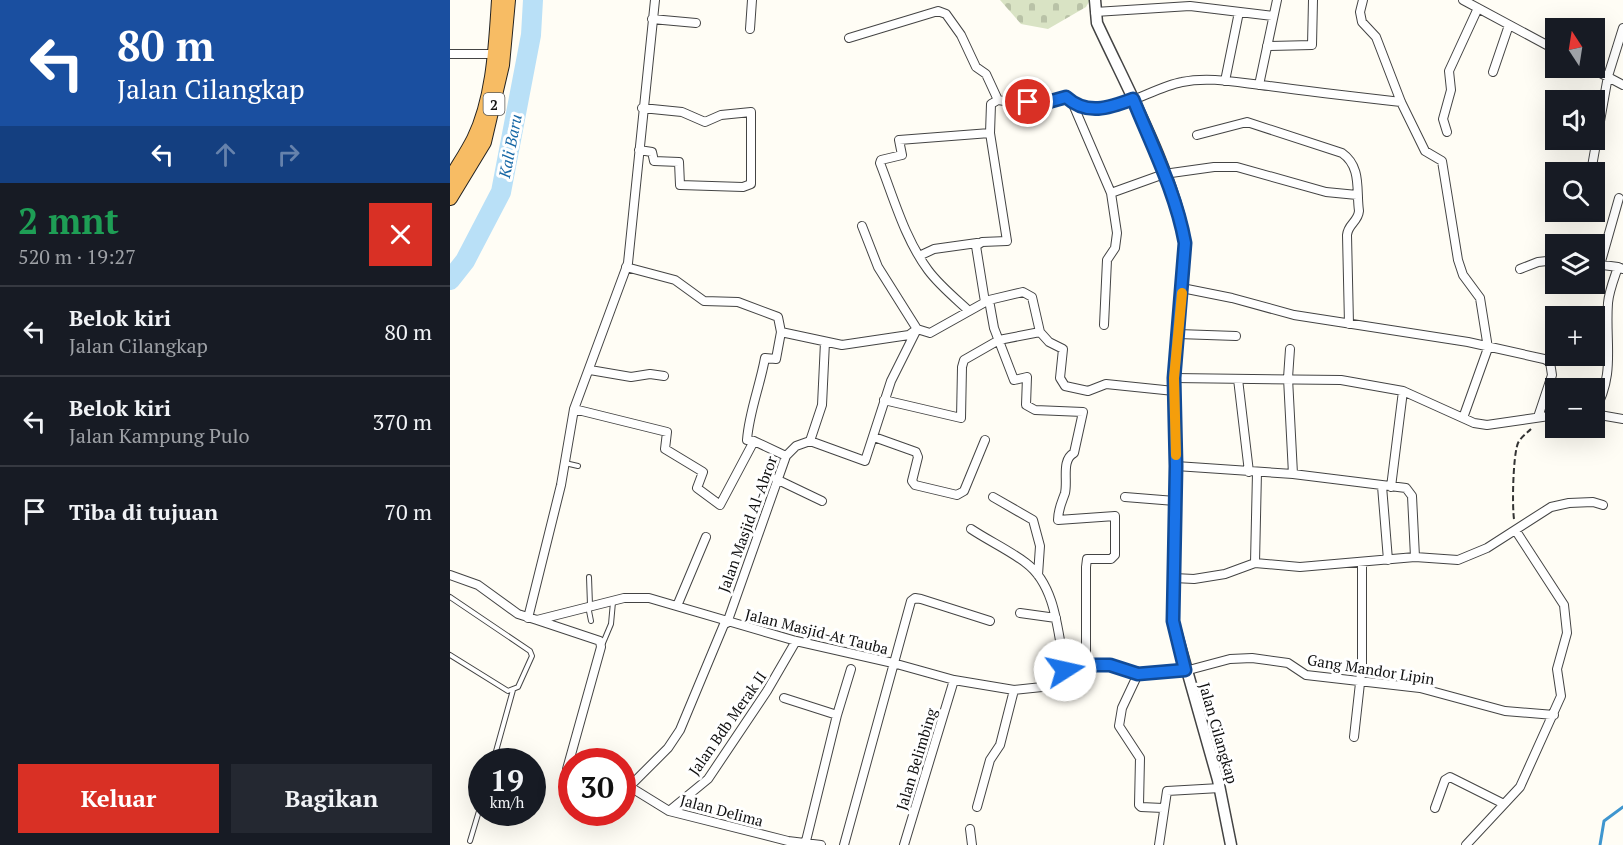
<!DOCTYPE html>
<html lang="id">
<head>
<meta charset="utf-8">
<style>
	body { margin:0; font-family:"PT Serif",serif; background:#242831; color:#f1f3f6; height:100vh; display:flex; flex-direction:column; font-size:22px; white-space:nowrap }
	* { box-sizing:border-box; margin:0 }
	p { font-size:20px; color:#9ea1a6 }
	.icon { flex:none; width:33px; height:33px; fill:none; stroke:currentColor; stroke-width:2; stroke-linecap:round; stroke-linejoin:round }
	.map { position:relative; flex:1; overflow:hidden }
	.drawer { display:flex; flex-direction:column; background:#171b24; width:450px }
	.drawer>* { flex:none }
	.top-card { background:#1a4fa0; color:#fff; overflow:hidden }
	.needle { width:39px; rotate:348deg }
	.fabs { position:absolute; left:1095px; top:18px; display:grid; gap:12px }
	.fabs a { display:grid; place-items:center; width:60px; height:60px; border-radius:0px; background:#171b24; box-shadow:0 6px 24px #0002; font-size:30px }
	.speed { position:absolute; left:18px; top:748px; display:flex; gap:12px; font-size:30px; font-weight:700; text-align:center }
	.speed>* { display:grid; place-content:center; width:78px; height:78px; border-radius:50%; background:#171b24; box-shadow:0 6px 24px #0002; line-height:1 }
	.speed small { font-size:15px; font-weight:400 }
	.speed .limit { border:9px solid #d22; background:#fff; color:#111 }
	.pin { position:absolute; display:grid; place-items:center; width:51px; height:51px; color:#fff; margin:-26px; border:3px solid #fff; border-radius:50%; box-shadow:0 2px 6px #0007 }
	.me { position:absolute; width:66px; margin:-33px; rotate:80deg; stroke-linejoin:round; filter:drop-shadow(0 0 4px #0008) }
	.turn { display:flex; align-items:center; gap:21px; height:126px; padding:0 18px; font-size:27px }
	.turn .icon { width:78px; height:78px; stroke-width:2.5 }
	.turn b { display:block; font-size:42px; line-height:51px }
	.lanes { display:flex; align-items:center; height:57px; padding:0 18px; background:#0003; justify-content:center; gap:30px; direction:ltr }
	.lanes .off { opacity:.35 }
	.round { display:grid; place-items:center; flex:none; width:63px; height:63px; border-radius:0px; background:#242831 }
	.headline { display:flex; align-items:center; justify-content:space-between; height:102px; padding:0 18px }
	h1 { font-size:36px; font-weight:600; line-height:45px; color:#1e9e55 }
	.cta { display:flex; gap:12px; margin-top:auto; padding:12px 18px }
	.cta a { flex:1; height:69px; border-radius:0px; background:#d93025; color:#fff; font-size:24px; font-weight:600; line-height:69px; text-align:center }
	.cta a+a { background:#242831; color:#f1f3f6 }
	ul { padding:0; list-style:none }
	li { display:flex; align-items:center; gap:18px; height:90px; padding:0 18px; border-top:2px solid #363941 }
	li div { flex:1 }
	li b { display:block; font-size:22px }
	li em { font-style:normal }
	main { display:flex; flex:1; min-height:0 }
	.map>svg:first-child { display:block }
	.cemetery { fill:url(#cemetery-stones) }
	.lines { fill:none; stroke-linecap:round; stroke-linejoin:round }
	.stream { stroke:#3f96cf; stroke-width:3 }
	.river { stroke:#b9e0f7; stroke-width:20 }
	.service-casing { stroke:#444; stroke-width:6 }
	.minor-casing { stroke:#444; stroke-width:10 }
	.tertiary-casing { stroke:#444; stroke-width:13 }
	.trunk-casing { stroke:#222; stroke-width:16 }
	.path { stroke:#333; stroke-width:2; stroke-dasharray:6 3; stroke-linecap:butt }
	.service { stroke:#fff; stroke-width:4 }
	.minor { stroke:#fff; stroke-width:8 }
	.tertiary { stroke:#fff; stroke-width:10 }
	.trunk { stroke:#f7bc64; stroke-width:14 }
	.route-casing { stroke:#114b97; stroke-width:15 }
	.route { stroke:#1a73e8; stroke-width:10 }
	.slow { stroke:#f59e0b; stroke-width:10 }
	.labels { text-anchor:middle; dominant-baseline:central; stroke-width:6; stroke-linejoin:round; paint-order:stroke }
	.shield { fill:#fff; stroke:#585858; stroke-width:1.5 }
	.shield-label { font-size:14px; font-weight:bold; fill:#111 }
	.street-label { font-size:15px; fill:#111; stroke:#fff }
	.water-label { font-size:16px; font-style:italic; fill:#1768a6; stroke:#fff }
</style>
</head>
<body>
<main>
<section class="drawer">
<div class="top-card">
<div class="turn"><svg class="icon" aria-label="left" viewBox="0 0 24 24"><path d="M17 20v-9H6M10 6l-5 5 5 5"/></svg><div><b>80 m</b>Jalan Cilangkap</div></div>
<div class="lanes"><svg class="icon" aria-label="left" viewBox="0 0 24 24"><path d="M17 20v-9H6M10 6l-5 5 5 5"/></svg><svg class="icon off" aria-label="ahead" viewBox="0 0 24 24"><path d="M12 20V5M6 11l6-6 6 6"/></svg><svg class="icon off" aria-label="right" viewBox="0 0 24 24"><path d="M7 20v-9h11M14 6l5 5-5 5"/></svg></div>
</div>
<div class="headline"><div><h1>2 mnt</h1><p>520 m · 19:27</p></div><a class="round" style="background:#d93025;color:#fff"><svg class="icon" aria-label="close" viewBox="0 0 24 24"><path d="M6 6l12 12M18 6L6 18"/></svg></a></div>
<ul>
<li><svg class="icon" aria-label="left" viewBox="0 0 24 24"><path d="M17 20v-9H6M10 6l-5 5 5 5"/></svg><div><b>Belok kiri</b><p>Jalan Cilangkap</p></div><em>80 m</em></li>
<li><svg class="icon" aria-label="left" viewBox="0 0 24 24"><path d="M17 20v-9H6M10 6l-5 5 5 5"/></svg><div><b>Belok kiri</b><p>Jalan Kampung Pulo</p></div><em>370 m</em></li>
<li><svg class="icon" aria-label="arrive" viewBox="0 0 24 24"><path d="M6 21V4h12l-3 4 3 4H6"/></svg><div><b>Tiba di tujuan</b></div><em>70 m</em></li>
</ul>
<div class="cta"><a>Keluar</a><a>Bagikan</a></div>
</section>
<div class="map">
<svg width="1173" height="845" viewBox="0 0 1173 845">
	<defs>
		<pattern id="cemetery-stones" width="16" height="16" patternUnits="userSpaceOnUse" patternTransform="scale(1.5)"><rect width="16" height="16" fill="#d9e3c4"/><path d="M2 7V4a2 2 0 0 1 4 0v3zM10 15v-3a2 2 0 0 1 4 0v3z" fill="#b9c2a7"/></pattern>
	</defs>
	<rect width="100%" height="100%" fill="#fffdf5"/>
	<path class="cemetery" d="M550,0H640L636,7L598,29L571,24Z"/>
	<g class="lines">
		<path class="stream" d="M1150,845L1154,821L1173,807"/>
		<path class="river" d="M0,280L15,261L51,192L81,35L83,0"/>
		<defs>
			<path id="service" d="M115,463L128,466
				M139,577L140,605
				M0,597L80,651L82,656L68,687L58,691L0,655
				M138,606L141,621
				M153,643L161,624L163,602
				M43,762L63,690
				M20,841L32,801"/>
			<path id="minor" d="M913,0L910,12L912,22L926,37L951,102L975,151L992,161L1008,260L1013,275L1030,298L1038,348L1013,418
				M1013,0L1106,50
				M645,12L740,6L823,16
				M202,19L246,23
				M300,29L302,0
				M399,38L488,11L496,14L511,35L526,67L536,74L548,100C573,105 592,101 616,97C651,128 695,89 732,82C760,76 790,83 819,86C863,92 907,97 951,102
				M817,46L862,45L863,0
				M0,54H44
				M1141,68L1173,85
				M1043,72L1059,25
				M775,81L789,12
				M809,85L827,0
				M622,102L661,193L667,233L665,248L657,260L654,325
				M997,132L993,119L1001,90L999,71L1028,8
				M747,135L797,122L892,153C912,167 906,190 909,211C908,222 898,224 897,235L899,324
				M189,150L202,152L204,161L229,162L230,185L293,187L301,184V112L271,115L255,122L232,112L192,108
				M1141,172L1158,76L1173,28
				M661,193L714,174L764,167H787L876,192L907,195
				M469,256L484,249L527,243
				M1145,264L1168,267
				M1150,265L1169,198
				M1070,269L1088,262L1106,260
				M732,288L782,298L844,315L1018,342L1094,359L1100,362L1102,375L1088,417
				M539,300L544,328L564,380L577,377L576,405L585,410L633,412L624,453C611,460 618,480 615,493C612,502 608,509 608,520L665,516V555L661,559H637L636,567V665
				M535,302L526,246L532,242L557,241L540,133L541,104L548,100
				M518,310C505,298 489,285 478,270C455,239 444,199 430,163L431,160L452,155L449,140L540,133
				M331,332L392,345L459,335L467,329L480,333L539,300L573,292L582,297L590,332L599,342L613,349L610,378L615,386L638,391L656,384L724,391
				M728,334L786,336
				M840,349L838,378L843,474
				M140,370L181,377L200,374L214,376
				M724,378L891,380L953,391L1024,423L1037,425L1106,415
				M788,379L799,472
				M434,400L511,418L512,367L514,360L549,340L590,332
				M124,409L217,432L215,449L253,472L247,488L270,505L304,441L297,440C299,412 310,386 315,358L326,359L331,332L328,317L288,302L254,301L225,280L176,267
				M1144,412C1166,374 1155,344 1158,303C1159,291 1164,279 1168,267L1173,269
				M1144,414L1173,419
				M424,437L466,452L468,457L462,481L465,485L507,495L514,491L535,440
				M304,441L336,456
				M360,441L415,461L441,381L467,329L428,267L412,226
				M726,466L843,474L956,488L962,496L965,557
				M326,479L372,501
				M932,486L938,560
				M941,487L953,391
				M543,497L583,520L590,546L588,575
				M675,497L725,501
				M521,529C539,541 559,550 576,563C607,586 608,636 615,670
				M805,563L807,472
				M0,575L28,585L68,614L87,620L174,598H199L346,641L443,663L504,680L564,690L592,687L605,681L615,670L636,665H660L688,674H698L735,671L780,659L802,658L838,663L856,675L970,688L1055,711L1104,715
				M724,578L744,579L775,574L805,563L850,567L965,557L1008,560L1037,548L1101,507L1119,503L1143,502L1153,505
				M227,606L256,537
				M570,613L606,618
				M78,618L111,485L124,409L178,263L205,0
				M87,620L150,641L151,647L117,769
				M277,623L336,456L346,446L360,441L372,405L375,342
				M688,674L672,708L669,726L690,758L689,805L691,807L713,808
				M334,698L387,715L355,845
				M387,715L401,669
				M904,737L912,665V562
				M172,782L219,811L338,841L371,845
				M180,786L218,748L230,730L275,622
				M527,807L540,760L550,745L564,690
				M985,808L995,780L1000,777L1054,804
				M219,811L258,779L317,691L346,641
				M520,829L522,845
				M394,845L461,601L465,598L471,599L540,621
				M454,845L504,680
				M709,845L717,791L770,788
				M1016,845L1070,787L1111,696L1107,669L1117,633L1114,605L1066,531"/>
			<path id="tertiary" d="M645,0L647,23C678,90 723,171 735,243L724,378L726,466L723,621L768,780L781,845"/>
			<path id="trunk" d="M0,180C8,166 17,153 24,139C44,98 46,45 49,0
				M0,198L34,142L52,65L58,0"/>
		</defs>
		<use href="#service" class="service-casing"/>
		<use href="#minor" class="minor-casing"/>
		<use href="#tertiary" class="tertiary-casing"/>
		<use href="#trunk" class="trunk-casing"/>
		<path class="path" d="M1064,519C1062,505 1063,455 1068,443C1071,437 1077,433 1081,429"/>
		<use href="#service" class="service"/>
		<use href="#minor" class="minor"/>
		<use href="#tertiary" class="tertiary"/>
		<use href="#trunk" class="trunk"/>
	</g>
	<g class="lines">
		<defs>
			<path id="route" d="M578,102H598L616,97C637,116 659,108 683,99C702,146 726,193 735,243L724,378L726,466L723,621L735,670L688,674L660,665H636L615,670"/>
		</defs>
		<use href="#route" class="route-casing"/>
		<use href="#route" class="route"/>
		<path class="slow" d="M726,455L724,378L732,293"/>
	</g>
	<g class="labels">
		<rect class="shield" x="33.5" y="93" width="21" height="22" rx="4.5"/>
		<g class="shield-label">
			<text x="44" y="104">2</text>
		</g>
		<g class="street-label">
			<text transform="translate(297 524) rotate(-70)">Jalan Masjid Al-Abror</text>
			<text transform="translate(367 631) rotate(14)">Jalan Masjid-At Tauba</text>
			<text transform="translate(921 669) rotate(9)">Gang Mandor Lipin</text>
			<text transform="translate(277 723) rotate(-55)">Jalan Bdb Merak II</text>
			<text transform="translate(769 733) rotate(74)">Jalan Cilangkap</text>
			<text transform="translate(466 759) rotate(-73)">Jalan Belimbing</text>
			<text transform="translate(272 810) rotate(15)">Jalan Delima</text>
		</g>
		<g class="water-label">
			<text transform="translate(60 146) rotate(-79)">Kali Baru</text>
		</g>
	</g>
</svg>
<div class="fabs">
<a><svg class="needle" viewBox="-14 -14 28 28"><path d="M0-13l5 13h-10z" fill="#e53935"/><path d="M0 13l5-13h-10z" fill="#9ea1a6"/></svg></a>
<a><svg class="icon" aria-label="sound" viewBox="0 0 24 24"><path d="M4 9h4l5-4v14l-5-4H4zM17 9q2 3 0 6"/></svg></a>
<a><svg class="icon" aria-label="search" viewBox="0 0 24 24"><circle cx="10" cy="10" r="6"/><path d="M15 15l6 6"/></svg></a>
<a><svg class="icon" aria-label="layers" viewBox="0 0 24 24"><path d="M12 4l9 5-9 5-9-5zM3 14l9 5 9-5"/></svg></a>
<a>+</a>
<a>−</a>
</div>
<div class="speed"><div>19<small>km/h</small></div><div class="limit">30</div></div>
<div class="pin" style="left:578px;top:102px;background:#d93025"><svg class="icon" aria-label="arrive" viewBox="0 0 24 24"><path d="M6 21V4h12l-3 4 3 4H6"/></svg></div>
<svg class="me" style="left:615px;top:670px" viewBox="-20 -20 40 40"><circle r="19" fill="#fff"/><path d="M0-13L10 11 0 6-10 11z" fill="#1a73e8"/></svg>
</div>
</main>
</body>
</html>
